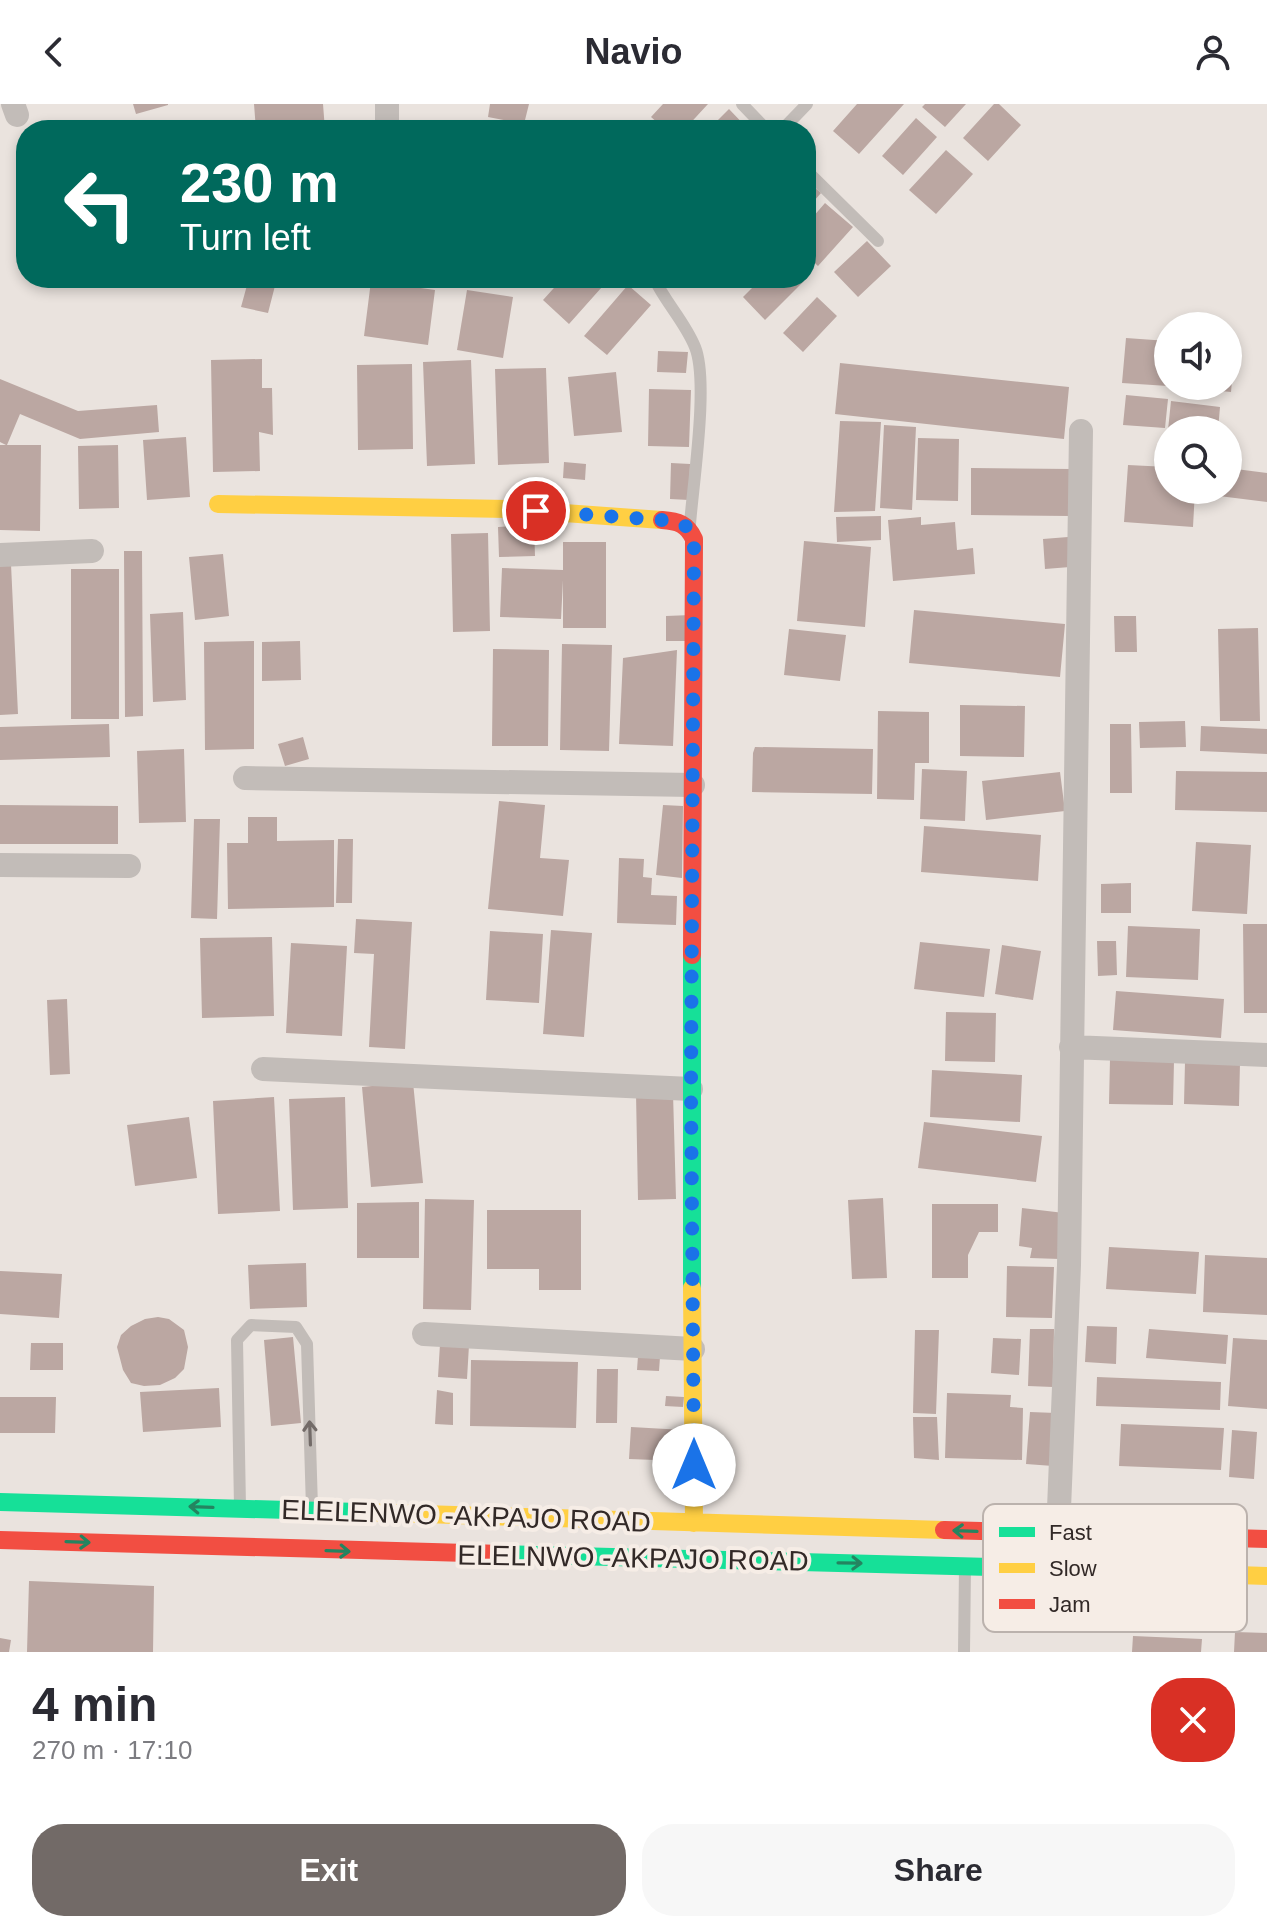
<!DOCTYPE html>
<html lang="en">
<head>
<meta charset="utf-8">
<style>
	body { margin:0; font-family:Helvetica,sans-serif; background:#f7f7f7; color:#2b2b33; height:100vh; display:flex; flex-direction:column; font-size:30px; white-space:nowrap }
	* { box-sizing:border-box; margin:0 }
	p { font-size:26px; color:#7c7c81 }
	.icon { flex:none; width:44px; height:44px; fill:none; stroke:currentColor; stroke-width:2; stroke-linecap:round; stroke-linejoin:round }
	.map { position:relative; height:1548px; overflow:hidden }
	.details { display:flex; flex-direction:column; background:#fff; flex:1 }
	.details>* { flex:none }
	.hud { position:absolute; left:16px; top:16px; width:800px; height:168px; border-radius:32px; box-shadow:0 4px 12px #0003; background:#00695c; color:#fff; overflow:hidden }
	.controls { position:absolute; left:1154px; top:208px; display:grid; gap:16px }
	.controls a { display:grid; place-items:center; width:88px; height:88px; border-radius:50%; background:#fff; box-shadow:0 4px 12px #0003; font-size:40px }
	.pin { position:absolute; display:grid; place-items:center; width:68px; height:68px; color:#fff; margin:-34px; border:4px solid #fff; border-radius:50%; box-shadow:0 2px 8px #0007 }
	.me { position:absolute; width:88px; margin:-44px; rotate:0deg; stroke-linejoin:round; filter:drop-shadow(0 0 6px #0008) }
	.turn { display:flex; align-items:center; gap:28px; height:168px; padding:0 32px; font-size:36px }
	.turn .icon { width:104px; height:104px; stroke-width:2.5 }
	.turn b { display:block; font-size:56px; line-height:68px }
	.round { display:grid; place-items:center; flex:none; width:84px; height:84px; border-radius:32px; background:#f7f7f7 }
	.summary { display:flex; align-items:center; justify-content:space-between; height:136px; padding:0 32px }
	h1 { font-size:48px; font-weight:700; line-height:60px }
	.action { display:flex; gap:16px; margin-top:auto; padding:16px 32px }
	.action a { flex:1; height:92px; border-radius:32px; background:#726a67; color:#fff; font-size:32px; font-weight:700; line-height:92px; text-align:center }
	.action a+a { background:#f7f7f7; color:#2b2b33 }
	header { display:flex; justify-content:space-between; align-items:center; height:104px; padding:0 32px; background:#fff; font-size:36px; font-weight:700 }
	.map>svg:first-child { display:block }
	.building { fill:#bba7a2 }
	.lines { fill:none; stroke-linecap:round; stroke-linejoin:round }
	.lane { stroke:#c2bcb8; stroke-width:12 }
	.street { stroke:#c2bcb8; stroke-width:24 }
	.fast { stroke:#16e098; stroke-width:18 }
	.slow { stroke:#ffcf43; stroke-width:18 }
	.jam { stroke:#f24e42; stroke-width:18 }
	.oneway { stroke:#736b68 }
	.oneway2 { stroke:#248460 }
	.route { stroke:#1a73e8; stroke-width:14; stroke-dasharray:0 25.2 }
	.labels { text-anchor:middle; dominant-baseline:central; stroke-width:8; stroke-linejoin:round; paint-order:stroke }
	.street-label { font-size:28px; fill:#322927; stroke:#f6ede6 }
	.key { fill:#f6ede6; stroke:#bbb2ad; stroke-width:2 }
	.key-label { font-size:22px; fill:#322927 }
</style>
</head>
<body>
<header><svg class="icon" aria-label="back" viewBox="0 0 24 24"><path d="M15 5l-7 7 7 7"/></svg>Navio<svg class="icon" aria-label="person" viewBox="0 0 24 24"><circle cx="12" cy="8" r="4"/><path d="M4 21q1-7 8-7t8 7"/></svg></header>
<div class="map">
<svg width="1267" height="1548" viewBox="0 0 1267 1548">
	<rect width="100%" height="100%" fill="#eae3de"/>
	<path class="building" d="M133,0H168V1L136,10Z
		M254,0H323L325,26H256Z
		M490,0H529L524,20L488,13Z
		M663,0H708L684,26H666L651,13Z
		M857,0H904L859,50L833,27Z
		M925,0H966L945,23L922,3Z
		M994,0H999L1021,21L988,57L963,34Z
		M729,5L749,26H708Z
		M916,14L937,33L903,71L882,52Z
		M946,46L973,70L936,110L909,86Z
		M806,76L821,89L806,106Z
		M825,99L853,123L818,162L806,151V121Z
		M867,137L891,162L858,193L834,168Z
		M249,174H277L268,209L241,203Z
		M563,174H610L569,220L543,196Z
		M762,174H801L804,177L765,216L743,193Z
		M371,177L435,186L428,241L364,232Z
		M628,181L651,201L607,251L584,232Z
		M467,186L513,193L503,254L457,246Z
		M817,193L837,212L803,248L783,229Z
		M1126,234L1168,237V282L1122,279Z
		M1228,242L1235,243L1231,288L1190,284L1191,282H1228Z
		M658,247L688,248L686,269L657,268Z
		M262,255V284H272L273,331L259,328L260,367L213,368L211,256Z
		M471,256L475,360L427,362L423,258Z
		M840,259L1069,283L1064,335L835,310Z
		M412,260L413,345L358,346L357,261Z
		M546,264L549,359L498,361L495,265Z
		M616,268L622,328L574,332L568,273Z
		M0,275L78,307L157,301L159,328L80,335L20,310L7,341H41L40,427L0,426V341H6L0,338Z
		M649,285L691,286L689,343L648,342Z
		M1126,291L1168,295L1165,324L1123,321Z
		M1171,297L1220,303L1218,326H1168Z
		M840,317L881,318L875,407L834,408Z
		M884,321L916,323L912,406L880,404Z
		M186,333L190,393L147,396L143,336Z
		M918,334L959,335L958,397L916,396Z
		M118,341L119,404L79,405L78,342Z
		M564,358L586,360L585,376L563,374Z
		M671,359L690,360L689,396L670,395Z
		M1128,361L1168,363V386H1195L1193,423L1124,418Z
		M971,364L1072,365L1071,412L971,411Z
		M1228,364L1267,369V398L1211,391V386H1228Z
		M881,412V436L837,438L836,413Z
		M921,413V421L955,418L957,446L973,444L975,470L893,477L888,416Z
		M534,421L535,452L499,453L498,423Z
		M488,429L490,527L453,528L451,430Z
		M1068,433L1070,463L1045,465L1043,435Z
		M804,437L871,443L865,523L797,517Z
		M563,438H606V524H563V476L561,515L500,513L502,464L563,466Z
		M124,447H142L143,612L125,613Z
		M223,450L229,512L195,516L189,453Z
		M11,460L18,610L0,611V461Z
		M71,465H119V615H71Z
		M914,506L1065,520L1060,573L909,559Z
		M183,508L186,596L153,598L150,510Z
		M691,511L692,537H666V512Z
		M1114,512H1136L1137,548H1115Z
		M1258,524L1260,617H1220L1218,525Z
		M789,525L846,531L840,577L784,571Z
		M254,537V645L205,646L204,538Z
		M300,537L301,576L262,577V538Z
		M562,540L612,541L609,647L560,646Z
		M493,545L549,546L548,642H492Z
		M677,546L673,642L619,640L623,554Z
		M960,601L1025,602L1024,653L960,652Z
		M878,607L929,608V659H915L914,696L877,695Z
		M1185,617L1186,643L1140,644L1139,618Z
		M109,620L110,653L0,656V623Z
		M1110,620H1131L1132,689H1110Z
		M1201,622L1267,625V650L1200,647Z
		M303,633L309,655L285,662L278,640Z
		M755,643L873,645L872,690L752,688L753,649Z
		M184,645L186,718L139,719L137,647Z
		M922,665L967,667L965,717L920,715Z
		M1176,667L1267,668V708L1175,706Z
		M1060,668L1065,707L986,716L982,677Z
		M499,697L545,701L540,754L569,756L563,812L488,805Z
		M0,701L118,702V740H0Z
		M663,701L683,702L682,774L656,771Z
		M248,713H277V737L334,736V803L228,805L227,739H248Z
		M194,715H220L217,815L191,814Z
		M924,722L1041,731L1038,777L921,768Z
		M338,735H353L352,799H336Z
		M1196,738L1251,741L1247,810L1192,807Z
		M619,754L644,755L643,773L652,774L651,791L677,792L676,821L617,819Z
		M1131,779V809H1101V780Z
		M356,815L412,818L405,945L369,943L374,850L354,849Z
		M1243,820H1267V909H1244Z
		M1128,822L1200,825L1198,876L1126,873Z
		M551,826L592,829L584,933L543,930Z
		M490,827L543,830L539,899L486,896Z
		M272,833L274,912L202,914L200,834Z
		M1097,837H1116L1117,871L1098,872Z
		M920,838L990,845L984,893L914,885Z
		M291,839L347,842L342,932L286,929Z
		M1002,841L1041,847L1033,896L995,890Z
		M1116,887L1224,895L1221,934L1113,926Z
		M67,895L70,970L50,971L47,896Z
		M946,908L996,909L995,958L945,957Z
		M1110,955L1174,957L1173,1001L1109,1000Z
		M1185,958L1240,959L1239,1002L1184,1000Z
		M932,966L1022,971L1020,1018L930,1013Z
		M413,978L423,1079L371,1083L362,983Z
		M636,989H673L676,1095L638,1096Z
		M274,993L280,1107L218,1110L213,997Z
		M345,993L348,1104L293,1106L289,995Z
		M189,1013L197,1074L135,1082L127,1021Z
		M924,1018L1042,1032L1036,1078L918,1064Z
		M883,1094L887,1174L852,1175L848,1096Z
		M425,1095L474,1096L471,1206L423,1205Z
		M419,1098V1154H357V1099Z
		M932,1100H998V1128H979L968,1151V1174H932Z
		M1022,1104L1064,1109L1060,1155L1030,1154L1032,1144L1019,1142Z
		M487,1106H581V1186H539V1165H487Z
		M1109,1143L1199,1148L1196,1190L1106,1185Z
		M1205,1151L1267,1154V1211L1203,1208Z
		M306,1159L307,1203L250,1205L248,1161Z
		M1007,1162L1054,1163L1052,1214L1006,1213Z
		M0,1167L62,1170L59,1214L0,1210Z
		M158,1213L169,1215L184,1226L188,1243L184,1265L175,1274L160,1281L144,1282L131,1279L123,1266L117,1243L121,1231L131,1222L145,1215Z
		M1087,1222L1117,1223L1116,1260L1085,1258Z
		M1030,1225H1054L1053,1283L1028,1282Z
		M1149,1225L1228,1231L1226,1260L1146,1254Z
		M915,1226H939L936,1310L913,1309Z
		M293,1233L301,1319L271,1322L264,1236Z
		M993,1234L1021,1235L1019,1271L991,1269Z
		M1233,1234L1267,1236V1305L1228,1302Z
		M31,1239H63V1266H30Z
		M440,1240L469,1241L467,1275L438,1273Z
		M638,1252L660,1253L659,1267L637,1266Z
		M471,1256L578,1258L576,1324L470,1322Z
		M597,1265H618L617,1319H596Z
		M1097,1273L1221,1278L1220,1306L1096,1302Z
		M219,1284L221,1323L143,1328L140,1288Z
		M437,1286L453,1289V1321L435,1320Z
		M947,1289L1011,1291L1010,1303L1023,1304L1022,1356L945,1354Z
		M666,1292L684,1293L683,1303L665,1302Z
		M0,1293H56L55,1329H0Z
		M1030,1308L1056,1309L1053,1362L1026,1360Z
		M913,1313H937L939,1356L914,1354Z
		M1121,1320L1224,1324L1221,1366L1119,1362Z
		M631,1323L684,1326L682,1357L629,1355Z
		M1232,1326L1257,1328L1254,1375L1229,1373Z
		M29,1477L154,1482L153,1548H27Z
		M1235,1528L1267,1529V1548H1234Z
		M1133,1532L1202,1535L1201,1548H1132Z
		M0,1534L11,1536L9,1548H0Z"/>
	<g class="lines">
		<path class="lane" d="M742,0L767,26
			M782,26L807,0
			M806,66L878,137
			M654,174C665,198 685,218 695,243C709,277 693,380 690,420
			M240,1403L237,1236L251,1221L296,1223L307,1240L312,1404
			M964,1548L965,1463"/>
		<path class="street" d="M13,0L17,11
			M387,26V0
			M0,451L92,447
			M245,674L693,681
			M0,761L129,762
			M1071,943L1267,951
			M263,965L691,985
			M424,1230L693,1245
			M1058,1429L1069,1161L1081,327"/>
		<path class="fast" d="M692,851V1184
			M0,1398L359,1408
			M503,1450L991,1463"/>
		<path class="slow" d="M218,400L508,405L662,416
			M692,1184L694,1419
			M359,1408L944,1426
			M991,1463L1267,1472"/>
		<path class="jam" d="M662,416C678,417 687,420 694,435L692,851
			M944,1426L1267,1435
			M0,1436L503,1450"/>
	</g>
	<defs><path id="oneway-shaft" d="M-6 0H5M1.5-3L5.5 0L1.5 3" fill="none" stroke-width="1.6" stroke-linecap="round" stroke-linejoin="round" transform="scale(2)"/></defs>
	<use class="oneway" href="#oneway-shaft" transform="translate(310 1329) rotate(-92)"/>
	<g class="oneway2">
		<use href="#oneway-shaft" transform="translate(201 1403) rotate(-178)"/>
		<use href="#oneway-shaft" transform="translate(965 1427) rotate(-178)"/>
		<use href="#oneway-shaft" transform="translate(78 1438) rotate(2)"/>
		<use href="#oneway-shaft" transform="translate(338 1447) rotate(2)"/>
		<use href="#oneway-shaft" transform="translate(850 1459) rotate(1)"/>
	</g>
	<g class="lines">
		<path class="route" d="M536,407L676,417L689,424L694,435L691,985L694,1361"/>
	</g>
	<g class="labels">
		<g class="street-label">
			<text transform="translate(466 1412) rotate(2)">ELELENWO -AKPAJO ROAD</text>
			<text transform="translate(633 1454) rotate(1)">ELELNWO -AKPAJO ROAD</text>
		</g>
	</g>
	<rect x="983" y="1400" width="264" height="128" rx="12" class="key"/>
	<rect x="999" y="1423" width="36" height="10" fill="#16e098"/>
	<rect x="999" y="1459" width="36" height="10" fill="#ffcf43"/>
	<rect x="999" y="1495" width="36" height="10" fill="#f24e42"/>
	<g class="key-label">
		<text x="1049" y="1436">Fast</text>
		<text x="1049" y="1472">Slow</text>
		<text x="1049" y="1508">Jam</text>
	</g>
</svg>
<div class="controls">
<a><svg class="icon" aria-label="sound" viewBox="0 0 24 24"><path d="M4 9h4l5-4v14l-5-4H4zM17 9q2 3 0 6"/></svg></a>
<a><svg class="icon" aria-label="search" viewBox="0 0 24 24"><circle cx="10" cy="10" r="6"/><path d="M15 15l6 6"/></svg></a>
</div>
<div class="pin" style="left:536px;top:407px;background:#d93025"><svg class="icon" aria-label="arrive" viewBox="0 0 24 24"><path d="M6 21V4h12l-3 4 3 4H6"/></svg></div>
<svg class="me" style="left:694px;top:1361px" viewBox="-20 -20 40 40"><circle r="19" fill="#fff"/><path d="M0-13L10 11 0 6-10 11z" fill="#1a73e8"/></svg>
<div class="hud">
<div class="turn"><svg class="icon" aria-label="left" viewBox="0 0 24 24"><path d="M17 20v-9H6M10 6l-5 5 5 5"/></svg><div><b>230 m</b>Turn left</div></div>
</div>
</div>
<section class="details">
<div class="summary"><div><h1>4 min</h1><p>270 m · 17:10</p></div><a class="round" style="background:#d93025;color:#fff"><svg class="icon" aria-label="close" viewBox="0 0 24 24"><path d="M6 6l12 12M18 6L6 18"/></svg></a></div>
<div class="action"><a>Exit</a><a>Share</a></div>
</section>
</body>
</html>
